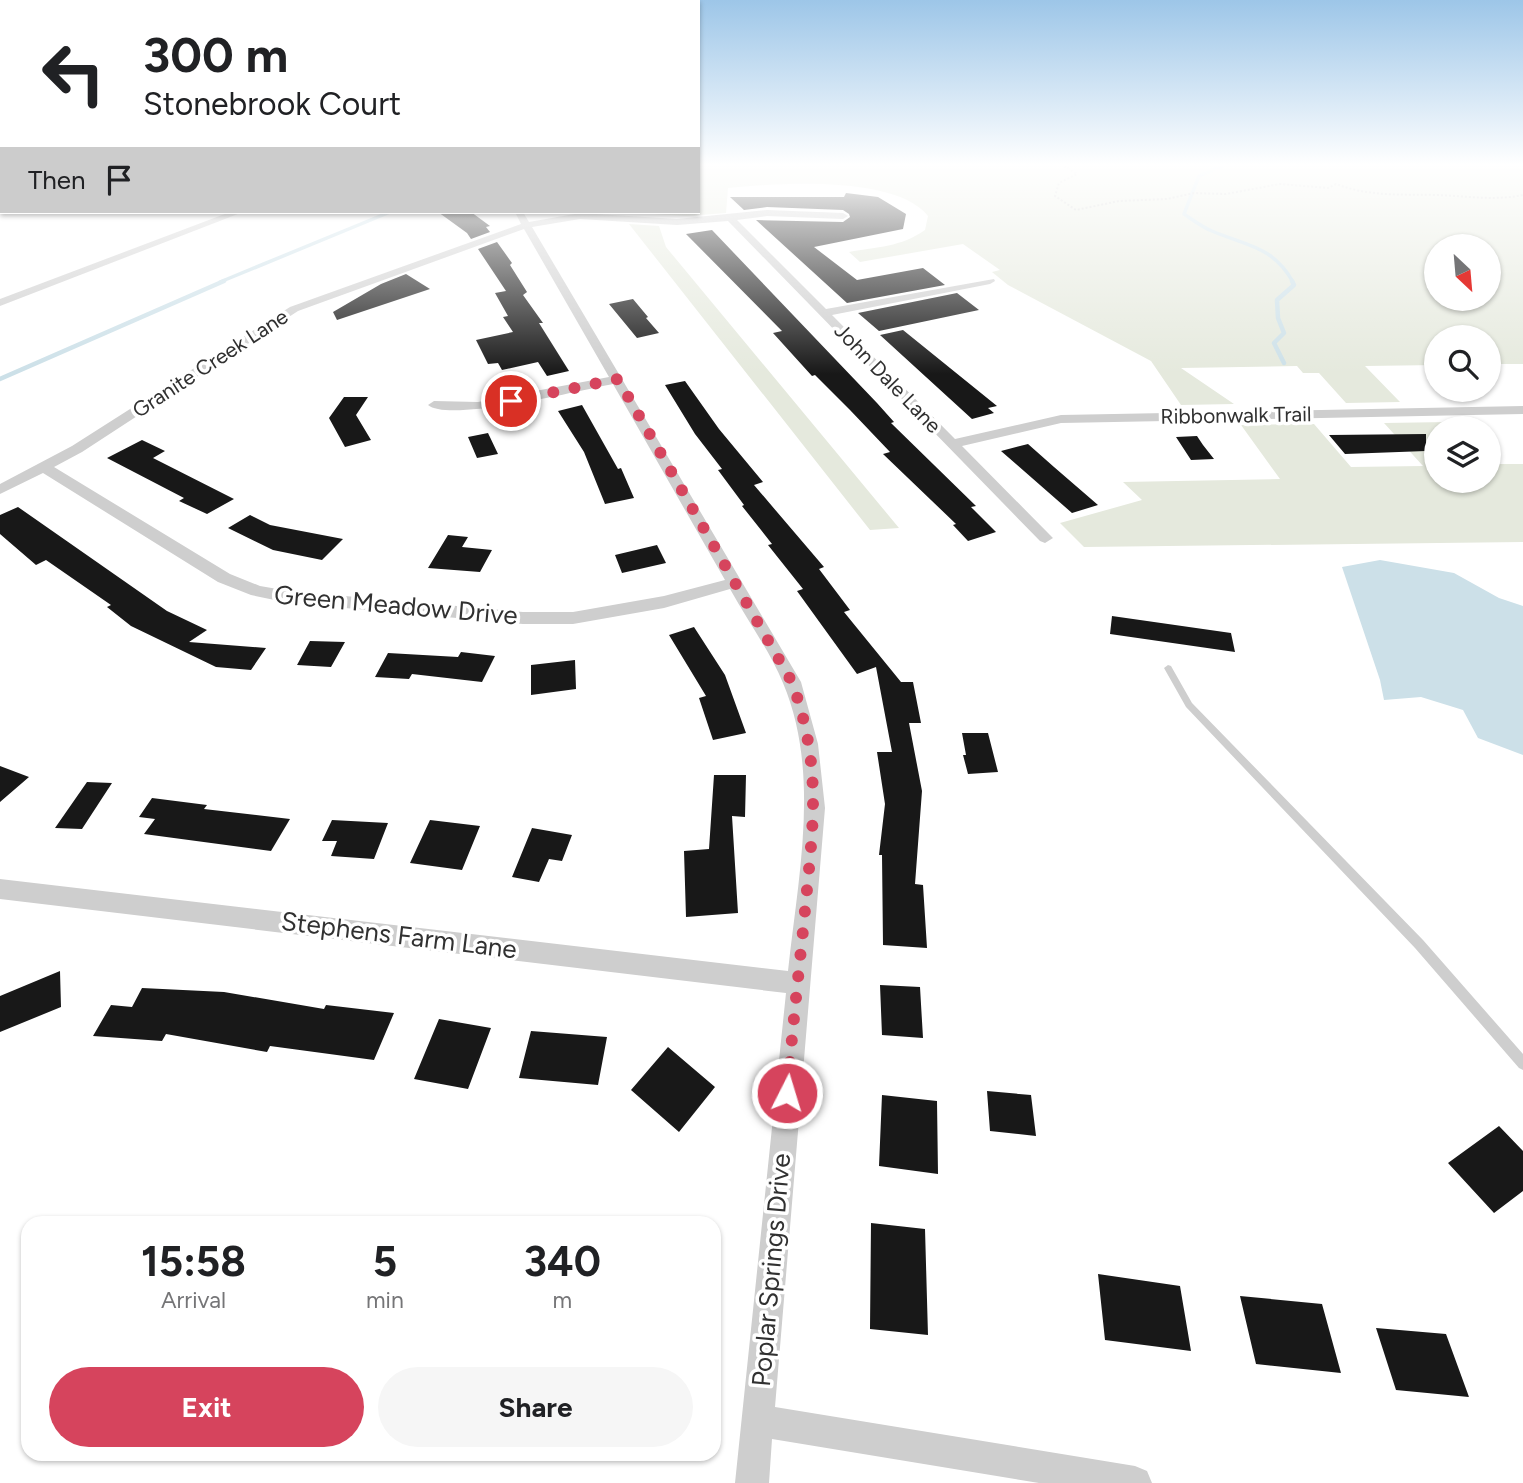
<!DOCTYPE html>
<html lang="en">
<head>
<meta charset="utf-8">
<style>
	body { margin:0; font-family:Figtree,sans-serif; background:#f6f6f6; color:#202124; height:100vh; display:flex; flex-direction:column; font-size:26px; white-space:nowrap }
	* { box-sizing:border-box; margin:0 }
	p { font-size:23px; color:#757577 }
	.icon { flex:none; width:38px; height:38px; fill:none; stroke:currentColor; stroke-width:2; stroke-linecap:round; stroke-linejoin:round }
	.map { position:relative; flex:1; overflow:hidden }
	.sheet { position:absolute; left:21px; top:1216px; width:700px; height:245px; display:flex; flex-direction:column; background:#fff; border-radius:21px; box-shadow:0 2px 5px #0004 }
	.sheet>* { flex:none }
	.guide { position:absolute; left:0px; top:0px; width:700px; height:214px; box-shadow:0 2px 5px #0004; background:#fff; color:#202124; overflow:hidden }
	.needle { width:46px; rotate:154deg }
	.buttons { position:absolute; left:1424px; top:234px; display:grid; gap:14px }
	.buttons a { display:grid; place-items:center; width:77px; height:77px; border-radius:50%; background:#fff; box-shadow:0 2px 5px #0004; font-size:35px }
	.pin { position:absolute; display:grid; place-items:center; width:60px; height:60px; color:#fff; margin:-30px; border:4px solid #fff; border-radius:50%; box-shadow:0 2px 7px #0007 }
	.me { position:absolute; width:77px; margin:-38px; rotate:5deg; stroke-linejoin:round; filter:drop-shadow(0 0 5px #0008) }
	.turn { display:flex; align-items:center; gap:24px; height:147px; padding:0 28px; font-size:32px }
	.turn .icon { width:91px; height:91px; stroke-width:2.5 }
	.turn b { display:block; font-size:49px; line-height:60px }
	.then { display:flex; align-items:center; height:66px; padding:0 28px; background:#0003; gap:14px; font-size:26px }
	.eta { display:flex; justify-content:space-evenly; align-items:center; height:119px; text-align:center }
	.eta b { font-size:42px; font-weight:700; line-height:49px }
	.action { display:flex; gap:14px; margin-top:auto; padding:14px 28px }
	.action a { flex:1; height:80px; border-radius:42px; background:#d6445d; color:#fff; font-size:28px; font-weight:700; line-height:80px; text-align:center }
	.action a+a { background:#f6f6f6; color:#202124 }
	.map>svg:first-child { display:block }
	.green { fill:#e5e9dd; fill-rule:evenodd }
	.water { fill:#cce0e8 }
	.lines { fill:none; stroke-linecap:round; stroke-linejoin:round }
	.stream-far1 { stroke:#cce0e8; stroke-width:3.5 }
	.stream { stroke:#cce0e8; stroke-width:4.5 }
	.building { fill:#181818 }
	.path { stroke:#c8c8c8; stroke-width:2; stroke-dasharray:2 2; stroke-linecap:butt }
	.service { fill:#cecece; fill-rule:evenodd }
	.minor { fill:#cecece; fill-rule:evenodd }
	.secondary { fill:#bbb; fill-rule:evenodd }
	.route { stroke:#d6445d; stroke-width:12; stroke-dasharray:0 21.6 }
	.labels { text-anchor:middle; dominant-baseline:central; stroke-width:7; stroke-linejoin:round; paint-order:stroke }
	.far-street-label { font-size:21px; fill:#313131; stroke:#fff }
	.street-label { font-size:26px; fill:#313131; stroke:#fff }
</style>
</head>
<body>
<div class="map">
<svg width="1523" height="1483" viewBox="0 0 1523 1483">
	<rect width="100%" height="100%" fill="#fff"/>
	<path class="green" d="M698,166H1523V364H1489V338H1437V365L1365,366L1400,402L1346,403L1319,373H1303L1297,366L1181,368L1234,404L1181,405L1151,361L1008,285L992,272L1000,270L963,244L860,262L849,252C877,247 901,247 925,230L928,216C896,175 777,183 728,188L726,213L687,216L621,212H698ZM1437,247H1489V299H1437Z
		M629,224L659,226L666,247L899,528L870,530Z
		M1448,422L1455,429H1437V481H1489V461L1493,464H1523V542L1084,547L1060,523L1142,500L1123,482L1280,479L1241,425L1314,424L1351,467L1423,466L1384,423Z"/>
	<path class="water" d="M1380,560L1454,573L1499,598L1523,606V755L1478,738L1463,710L1421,697L1384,700L1380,680L1342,567Z"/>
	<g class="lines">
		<path class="stream-far1" d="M1222,166L1199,176L1184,214C1193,220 1202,227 1212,231C1247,246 1273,246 1293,282
			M220,282L390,212"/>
		<path class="stream" d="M1284,363L1274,343L1284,333L1278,318L1277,300L1294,285L1292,281
			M0,379L224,281"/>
	</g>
	<path class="building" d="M846,193L878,197L906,214L903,229L814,247L857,280L923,268L945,285L847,303L756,220L843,222L850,217L849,214L843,210L767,207L744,210L730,197H844Z
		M438,212H471L490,226L486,227L490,232L471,239L467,233Z
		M712,230L877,403L894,422L891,423L976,506L971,507L996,532L968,541L953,525L956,524L883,454L890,452L850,410L815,375L812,376L773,333L782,331L686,234Z
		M497,242L512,263L510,265L527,292L523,295L543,323H539L569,371L547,376L538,362L502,370L498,363L488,364L476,340L513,332L503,317L508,316L495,293L506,291L478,249Z
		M406,274L430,289L337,320L333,312L381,284Z
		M957,293L979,310L879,331L858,313Z
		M633,299L648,317L646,318L659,333L637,338L609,304Z
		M903,330L997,406L988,408L994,413L972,419L880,335Z
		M685,381L719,429L763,482L754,485L824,567L819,569L850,610L844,612L901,682H913L921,723H909L922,791L915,884L923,885L927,948L883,945L882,855H879L885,804L877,752H892L876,667L857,674L797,591L803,589L768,545L772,544L742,506L744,505L718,470L722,469L695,434L665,385Z
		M344,397H368L356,415L371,440L345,447L329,418Z
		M582,405L618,469L621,468L634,498L605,504L584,452L558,411Z
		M488,433L498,454L477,458L468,437Z
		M1426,434V451L1345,454L1329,435Z
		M1197,436L1203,445L1214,459L1191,460L1176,437Z
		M142,440L165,451L153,458L234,499L207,514L179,501L184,498L107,458Z
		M1028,444L1054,467L1098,505L1072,513L1001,451Z
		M18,507L167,611L207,630L189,642L266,648L251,670L216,667L131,626L107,607L111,605L46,560L36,565L0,534V515Z
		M250,515L270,525L343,539L322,560L273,550L228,528Z
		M448,535L468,537L462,547L492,550L480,572L428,568Z
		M657,545L666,563L622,573L615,555Z
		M1112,616L1231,633L1235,652L1110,634Z
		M694,627L725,675L746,733L713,740L699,698L706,696L669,635Z
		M310,641L345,642L331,667L297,665Z
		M461,652L495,656L482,682L412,674L409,679L375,677L388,653L458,657Z
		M575,660L576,689L531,695V665Z
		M962,733H988L998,772L968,774L963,755H966Z
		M0,766L29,777L0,802Z
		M714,775H746L745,817L732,816L738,913L686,917L684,851L709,849Z
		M87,782L112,783L82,829L55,828Z
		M152,798L207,805L204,809L290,819L271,851L144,834L155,819L139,817Z
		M332,820L388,823L374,859L331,856L337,841H322Z
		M430,820L480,826L462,870L410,863Z
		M532,828L572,835L562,861L549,859L539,882L512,877Z
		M60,971L61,1007L0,1032V996Z
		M880,985L920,987L923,1038L882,1035Z
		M142,988L224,992L324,1009L326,1005L394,1013L374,1060L270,1046L267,1052L166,1034L162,1041L93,1036L111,1005L132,1007Z
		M439,1019L491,1028L468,1089L414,1079Z
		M531,1031L607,1037L598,1085L519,1078Z
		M668,1047L715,1087L679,1132L631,1090Z
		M987,1091L1031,1095L1036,1136L990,1131Z
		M882,1095L937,1101L938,1174L879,1166Z
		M1499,1126L1523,1151V1191L1494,1213L1448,1163Z
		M871,1223L925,1229L928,1335L870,1329Z
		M1098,1274L1180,1286L1191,1351L1105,1340Z
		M1240,1296L1322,1304L1341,1373L1256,1364Z
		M1376,1328L1446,1334L1469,1397L1396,1390Z"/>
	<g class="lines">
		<path class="path" d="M1064,166L1077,174L1059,183L1055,196L1076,210L1119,201L1167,199L1194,193L1226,194L1280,184L1328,188L1336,184C1370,197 1402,194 1437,195C1467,196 1493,201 1523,195"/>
		<path class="service" d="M1168,665L1171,666L1192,703L1423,940L1523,1054V1070L1519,1068L1415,948L1186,707L1164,668Z"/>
		<path class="minor" d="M767,210L843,213L848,216L843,219L767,216L737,220L826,309L994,279L995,281L990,284L832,315L955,439L1061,415L1523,406V414L1061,423L962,446L1050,535L1053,538L1045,543L1040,541L728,221L677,225L580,219L532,227L801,682L818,744L825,808L775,1407L1135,1466L1147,1471L1152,1483H1039L772,1439L769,1483H735L786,993L0,899V879L788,971C798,877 821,773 783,683C770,651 747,620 730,589L664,608L573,624H523L289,603L251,595L218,582L43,473L0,494V484L72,446L290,307L521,224L515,212H523L529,222L580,213L677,219ZM524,229L609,377L478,402L434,401L428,405C449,423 581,390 613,384L725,580L664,596L573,612H523L289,591L260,586L230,574L54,467L82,452L298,311Z
			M230,212H243L0,306V299Z"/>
		<path class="secondary" d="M2,186V194L0,195V187Z"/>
	</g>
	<linearGradient id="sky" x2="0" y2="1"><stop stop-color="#9dc6e8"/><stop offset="0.44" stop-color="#fff"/><stop offset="1" stop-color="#fff" stop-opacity="0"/></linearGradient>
	<rect width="1523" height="374" fill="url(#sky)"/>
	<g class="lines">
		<path class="route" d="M511,401L618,379L792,682C824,771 812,831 804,921C798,978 792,1035 787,1093"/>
	</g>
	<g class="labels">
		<g class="far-street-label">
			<text transform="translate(210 363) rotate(-33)">Granite Creek Lane</text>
			<text transform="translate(888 378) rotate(46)">John Dale Lane</text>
			<text transform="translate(1236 415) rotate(-1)">Ribbonwalk Trail</text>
		</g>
		<g class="street-label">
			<text transform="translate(396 605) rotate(5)">Green Meadow Drive</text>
			<text transform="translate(399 935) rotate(7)">Stephens Farm Lane</text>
			<text transform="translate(771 1270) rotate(-85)">Poplar Springs Drive</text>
		</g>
	</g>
</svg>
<div class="buttons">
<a><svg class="needle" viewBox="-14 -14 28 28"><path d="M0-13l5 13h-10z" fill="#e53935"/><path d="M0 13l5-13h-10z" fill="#757577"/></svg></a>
<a><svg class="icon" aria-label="search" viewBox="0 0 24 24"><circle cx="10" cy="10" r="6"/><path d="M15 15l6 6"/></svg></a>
<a><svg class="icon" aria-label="layers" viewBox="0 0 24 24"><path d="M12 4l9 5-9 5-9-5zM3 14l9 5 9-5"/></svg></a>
</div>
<div class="pin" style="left:511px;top:401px;background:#d93025"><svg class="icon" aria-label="arrive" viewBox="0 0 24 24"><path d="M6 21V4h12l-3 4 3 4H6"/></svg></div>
<svg class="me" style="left:787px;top:1093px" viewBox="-20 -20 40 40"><circle r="17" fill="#d6445d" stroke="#fff" stroke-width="3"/><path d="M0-11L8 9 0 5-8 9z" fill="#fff"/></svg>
<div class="guide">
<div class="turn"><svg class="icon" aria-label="left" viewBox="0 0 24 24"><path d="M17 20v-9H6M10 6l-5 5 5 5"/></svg><div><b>300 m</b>Stonebrook Court</div></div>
<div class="then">Then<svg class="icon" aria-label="arrive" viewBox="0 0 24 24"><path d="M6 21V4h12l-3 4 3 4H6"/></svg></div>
</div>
<section class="sheet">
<div class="eta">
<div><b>15:58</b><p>Arrival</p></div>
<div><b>5</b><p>min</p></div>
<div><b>340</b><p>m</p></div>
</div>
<div class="action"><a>Exit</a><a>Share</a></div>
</section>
</div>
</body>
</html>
